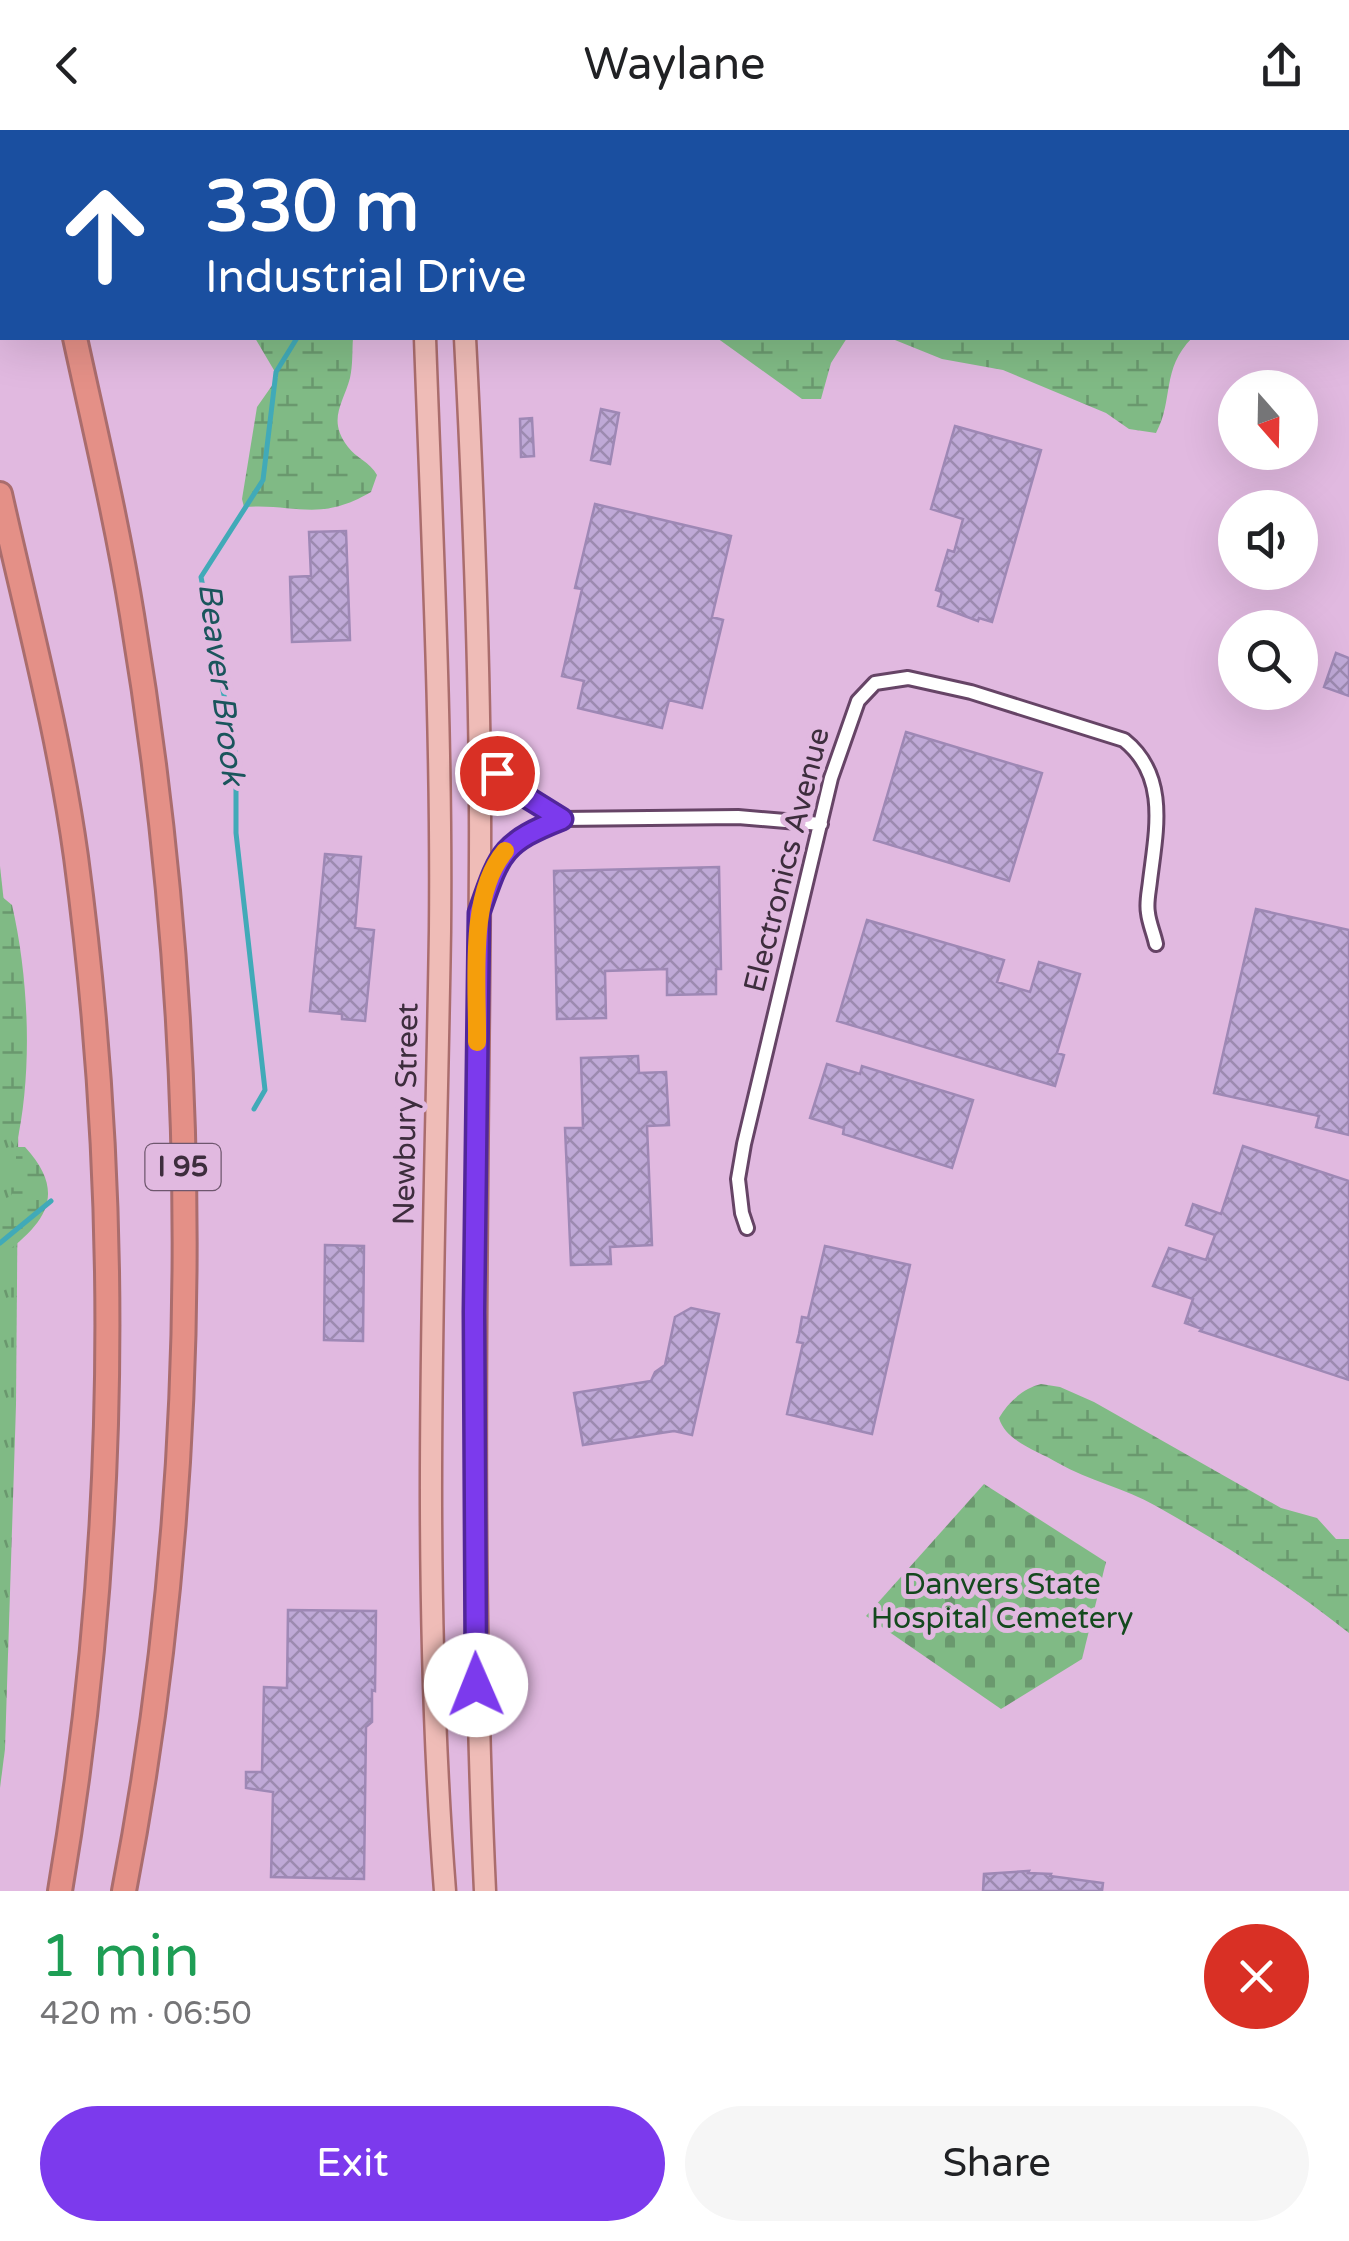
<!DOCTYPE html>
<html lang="en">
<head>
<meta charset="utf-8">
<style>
	body { margin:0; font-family:"Varela Round",sans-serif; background:#f6f6f6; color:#202124; height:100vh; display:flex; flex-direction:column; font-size:38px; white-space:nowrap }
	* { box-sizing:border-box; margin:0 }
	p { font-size:32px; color:#757577 }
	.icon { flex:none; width:55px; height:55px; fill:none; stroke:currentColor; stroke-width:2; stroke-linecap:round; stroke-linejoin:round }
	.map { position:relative; height:1761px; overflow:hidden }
	.details { display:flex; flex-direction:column; background:#fff; flex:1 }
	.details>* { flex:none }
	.guide { position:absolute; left:0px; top:0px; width:1350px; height:210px; box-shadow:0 10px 40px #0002; background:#1a4fa0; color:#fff; overflow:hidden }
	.needle { width:65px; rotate:160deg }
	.fabs { position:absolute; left:1218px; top:240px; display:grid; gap:20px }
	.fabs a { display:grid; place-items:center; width:100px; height:100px; border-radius:50%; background:#fff; box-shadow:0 10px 40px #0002; font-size:50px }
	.pin { position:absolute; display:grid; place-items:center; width:85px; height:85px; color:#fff; margin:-42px; border:5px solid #fff; border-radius:50%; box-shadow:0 2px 10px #0007 }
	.me { position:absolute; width:110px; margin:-55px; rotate:359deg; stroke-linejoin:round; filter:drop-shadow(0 0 8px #0008) }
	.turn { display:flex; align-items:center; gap:35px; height:210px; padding:0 40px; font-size:45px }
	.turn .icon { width:130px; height:130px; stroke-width:2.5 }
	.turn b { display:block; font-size:70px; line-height:85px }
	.round { display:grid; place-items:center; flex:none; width:105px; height:105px; border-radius:52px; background:#f6f6f6 }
	.head { display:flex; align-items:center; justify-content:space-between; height:170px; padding:0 40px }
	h1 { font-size:60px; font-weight:600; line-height:75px; color:#1e9e55 }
	.action { display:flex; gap:20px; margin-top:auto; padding:20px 40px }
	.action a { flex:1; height:115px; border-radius:60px; background:#7c3aed; color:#fff; font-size:40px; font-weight:600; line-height:115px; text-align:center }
	.action a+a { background:#f6f6f6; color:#202124 }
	header { display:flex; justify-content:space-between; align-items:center; height:130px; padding:0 40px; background:#fff; font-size:45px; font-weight:600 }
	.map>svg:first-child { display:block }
	.grass { fill:url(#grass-tufts) }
	.wetland { fill:url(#wetland-marsh) }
	.cemetery { fill:url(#cemetery-stones) }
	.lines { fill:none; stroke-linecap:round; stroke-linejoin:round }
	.stream { stroke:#41aab8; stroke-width:5 }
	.building { fill:url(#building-cross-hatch); stroke:#9e88b5; stroke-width:2.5 }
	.service-casing { stroke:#646; stroke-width:11 }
	.minor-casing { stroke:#646; stroke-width:18 }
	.primary-casing { stroke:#aa6d6d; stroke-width:25 }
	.motorway-casing { stroke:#aa6d6d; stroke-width:28 }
	.service { stroke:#fff; stroke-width:6 }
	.minor { stroke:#fff; stroke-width:12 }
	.primary { stroke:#efbcb7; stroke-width:20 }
	.motorway { stroke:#e49087; stroke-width:22 }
	.route-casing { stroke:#51269a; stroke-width:25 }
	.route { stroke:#7c3aed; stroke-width:18 }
	.slow { stroke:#f59e0b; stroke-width:18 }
	.labels { text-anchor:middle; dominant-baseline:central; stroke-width:10; stroke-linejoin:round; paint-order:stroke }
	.shield { fill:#e1b9e0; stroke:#6e576e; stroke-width:2.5 }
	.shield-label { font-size:28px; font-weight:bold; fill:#3d2d3d }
	.street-label { font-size:30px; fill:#3d2d3d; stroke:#e1b9e0 }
	.park-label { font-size:30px; fill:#14491e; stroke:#e1b9e0 }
	.water-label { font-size:32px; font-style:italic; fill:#1a555c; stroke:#e1b9e0 }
</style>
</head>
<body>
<header><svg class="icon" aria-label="back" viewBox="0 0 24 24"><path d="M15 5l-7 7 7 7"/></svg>Waylane<svg class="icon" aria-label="share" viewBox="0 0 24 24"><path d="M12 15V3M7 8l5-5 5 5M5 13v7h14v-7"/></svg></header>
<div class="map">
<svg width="1349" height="1761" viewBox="0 0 1349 1761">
	<defs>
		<pattern id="grass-tufts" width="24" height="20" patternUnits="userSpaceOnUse" patternTransform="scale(2.5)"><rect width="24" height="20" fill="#80ba85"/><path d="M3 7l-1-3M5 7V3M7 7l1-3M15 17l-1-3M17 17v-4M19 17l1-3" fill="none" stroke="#6a986e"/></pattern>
		<pattern id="wetland-marsh" width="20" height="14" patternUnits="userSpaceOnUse" patternTransform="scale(2.5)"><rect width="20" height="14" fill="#80ba85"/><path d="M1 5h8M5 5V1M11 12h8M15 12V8" fill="none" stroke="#6a986e"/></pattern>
		<pattern id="cemetery-stones" width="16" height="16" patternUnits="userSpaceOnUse" patternTransform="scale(2.5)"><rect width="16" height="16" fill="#80ba85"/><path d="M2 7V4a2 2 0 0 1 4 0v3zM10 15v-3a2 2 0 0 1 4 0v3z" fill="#6a986e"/></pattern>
		<pattern id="building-cross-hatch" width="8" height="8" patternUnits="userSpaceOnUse" patternTransform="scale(2.5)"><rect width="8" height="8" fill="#bfa9d7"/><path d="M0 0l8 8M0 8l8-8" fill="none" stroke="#9c8ab0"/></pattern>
	</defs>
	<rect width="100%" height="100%" fill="#e1b9e0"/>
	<path class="grass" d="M0,736L19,910L16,1275L5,1619L0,1658Z"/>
	<path class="wetland" d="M255,208H353C352,221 353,235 350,248C343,274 327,290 348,317C356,328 370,332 377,345L371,362C318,393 296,373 244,377L242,369L257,277L278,247Z
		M717,208H847L831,233L821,269H802Z
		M890,208H1192C1161,239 1174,270 1156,303L1129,299L1106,283L1003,240L942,229Z
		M0,765L12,775C29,849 33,943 16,1017H25C69,1065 44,1094 0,1127V1094L16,1053V1018L0,993Z
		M1041,1254L1060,1257L1094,1272L1281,1378L1317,1388L1336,1409H1349V1503C1288,1455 1224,1414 1156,1376C1125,1358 1089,1351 1058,1333C1037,1320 1006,1312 999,1288C1008,1272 1024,1258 1041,1254Z"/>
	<path class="cemetery" d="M984,1354L1106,1432L1082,1529L1001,1579L866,1486Z"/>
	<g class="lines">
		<path class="stream" d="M1348,39H1349
			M254,979L265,960L236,703V627L201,447L263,350L276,242L297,208
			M0,1113L51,1071"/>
	</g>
	<path class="building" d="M601,279L619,283L610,334L591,330Z
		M532,288L534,326L521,327L520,289Z
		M955,296L1041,320L992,492L979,488L978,491L938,476L942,462L936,460L948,420L954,422L963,389L931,379Z
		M595,374L731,406L712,487L723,490L702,578L669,570L662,598L578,578L584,551L562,546L582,459L575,458Z
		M346,401L350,510L292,512L290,447L311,446L309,402Z
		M1336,523L1349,528V566L1324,557Z
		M906,602L1042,643L1009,751L874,710Z
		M325,724L361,727L355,798L374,800L365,891L342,889V884L310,881Z
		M719,737L721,839H716V864L667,865V839L605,841L606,888L557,889L554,741Z
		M1256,779L1349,800V1005L1316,997L1319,986L1214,963Z
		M867,790L1004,830L997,852L1030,862L1039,832L1080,844L1057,923L1064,925L1055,956L837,891Z
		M638,926L639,943L666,942L669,995L647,996L652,1115L610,1117L611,1134L571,1135L565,998H583L581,928Z
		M827,934L860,944L862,936L973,970L952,1038L843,1004L844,998L810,988Z
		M1243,1016L1349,1051V1250L1200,1201L1202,1199L1185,1193L1193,1169L1153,1156L1169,1118L1206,1130L1215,1105L1186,1095L1193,1074L1221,1084Z
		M325,1115L364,1116L363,1211L324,1210Z
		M825,1116L910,1135L872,1304L787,1284L803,1213L797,1212L799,1204L802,1187L808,1188Z
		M691,1178L719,1184L692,1305L674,1301L583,1315L574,1263L651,1251L655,1242L665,1235L675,1187Z
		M288,1480L376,1481L375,1561L372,1560V1592L366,1597L364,1749L271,1747L273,1662L246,1658V1642H262L264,1557L287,1558Z
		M1029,1741L1028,1743L1051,1744L1050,1746L1103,1753L1102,1761H983L984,1744Z"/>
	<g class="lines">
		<defs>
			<path id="service" d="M192,0L194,2"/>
			<path id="minor" d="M484,613C501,660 523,663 561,689
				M484,768L497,731L515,710L561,689L738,687L821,694
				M747,1098L742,1083L738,1049L744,1014L831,648L858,571L875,553L908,548L971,562L1124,610C1169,646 1156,701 1150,751C1149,761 1146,773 1148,783C1149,793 1154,804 1156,814"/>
			<path id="primary" d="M418,0V2
				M458,0V2
				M425,208C432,405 442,603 440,801C435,1120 420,1442 445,1761
				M465,208C474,381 481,556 480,730C478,1074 469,1417 485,1761"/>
			<path id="motorway" d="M25,0L26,2
				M78,2V0
				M75,208C95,300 117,392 132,485C202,905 205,1342 124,1761
				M0,364C27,485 59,604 76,727C122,1072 118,1418 60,1761"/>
		</defs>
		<use href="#service" class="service-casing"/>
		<use href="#minor" class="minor-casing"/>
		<use href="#primary" class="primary-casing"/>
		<use href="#motorway" class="motorway-casing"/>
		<use href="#service" class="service"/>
		<use href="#minor" class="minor"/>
		<use href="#primary" class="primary"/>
		<use href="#motorway" class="motorway"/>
	</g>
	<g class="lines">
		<defs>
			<path id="route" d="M476,1555L474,1182L479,783C500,723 501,713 562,689L512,658L497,643"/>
		</defs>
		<use href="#route" class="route-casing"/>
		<use href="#route" class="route"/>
		<path class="slow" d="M477,912C478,856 467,766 505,721"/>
	</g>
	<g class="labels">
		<rect class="shield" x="145.5" y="1014" width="75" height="46" rx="8"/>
		<g class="shield-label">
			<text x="183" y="1037">I 95</text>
		</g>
		<g class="street-label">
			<text transform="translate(787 730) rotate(-76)">Electronics Avenue</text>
			<text transform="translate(406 984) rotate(-89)">Newbury Street</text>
		</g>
		<g class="park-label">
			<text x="1002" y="1454">Danvers State<tspan x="1002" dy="34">Hospital Cemetery</tspan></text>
		</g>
		<g class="water-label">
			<text transform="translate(221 554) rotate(83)">Beaver Brook</text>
		</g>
	</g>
</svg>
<div class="fabs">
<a><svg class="needle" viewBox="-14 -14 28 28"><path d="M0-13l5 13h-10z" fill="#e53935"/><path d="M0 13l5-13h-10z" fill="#757577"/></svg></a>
<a><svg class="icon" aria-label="sound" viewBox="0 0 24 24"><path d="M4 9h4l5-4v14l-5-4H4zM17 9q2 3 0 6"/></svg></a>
<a><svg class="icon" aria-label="search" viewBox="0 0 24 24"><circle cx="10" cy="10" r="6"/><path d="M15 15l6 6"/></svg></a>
</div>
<div class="pin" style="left:497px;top:643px;background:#d93025"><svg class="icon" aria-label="arrive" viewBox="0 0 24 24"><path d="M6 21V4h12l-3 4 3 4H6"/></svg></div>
<svg class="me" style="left:476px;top:1555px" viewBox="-20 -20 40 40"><circle r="19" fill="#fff"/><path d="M0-13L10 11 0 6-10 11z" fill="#7c3aed"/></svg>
<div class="guide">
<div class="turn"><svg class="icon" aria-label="ahead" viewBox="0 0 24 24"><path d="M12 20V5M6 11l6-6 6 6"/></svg><div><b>330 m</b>Industrial Drive</div></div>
</div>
</div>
<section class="details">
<div class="head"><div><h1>1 min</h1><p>420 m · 06:50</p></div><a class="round" style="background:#d93025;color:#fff"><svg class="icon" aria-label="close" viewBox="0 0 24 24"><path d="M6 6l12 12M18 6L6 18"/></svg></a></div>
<div class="action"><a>Exit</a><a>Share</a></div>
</section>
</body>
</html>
